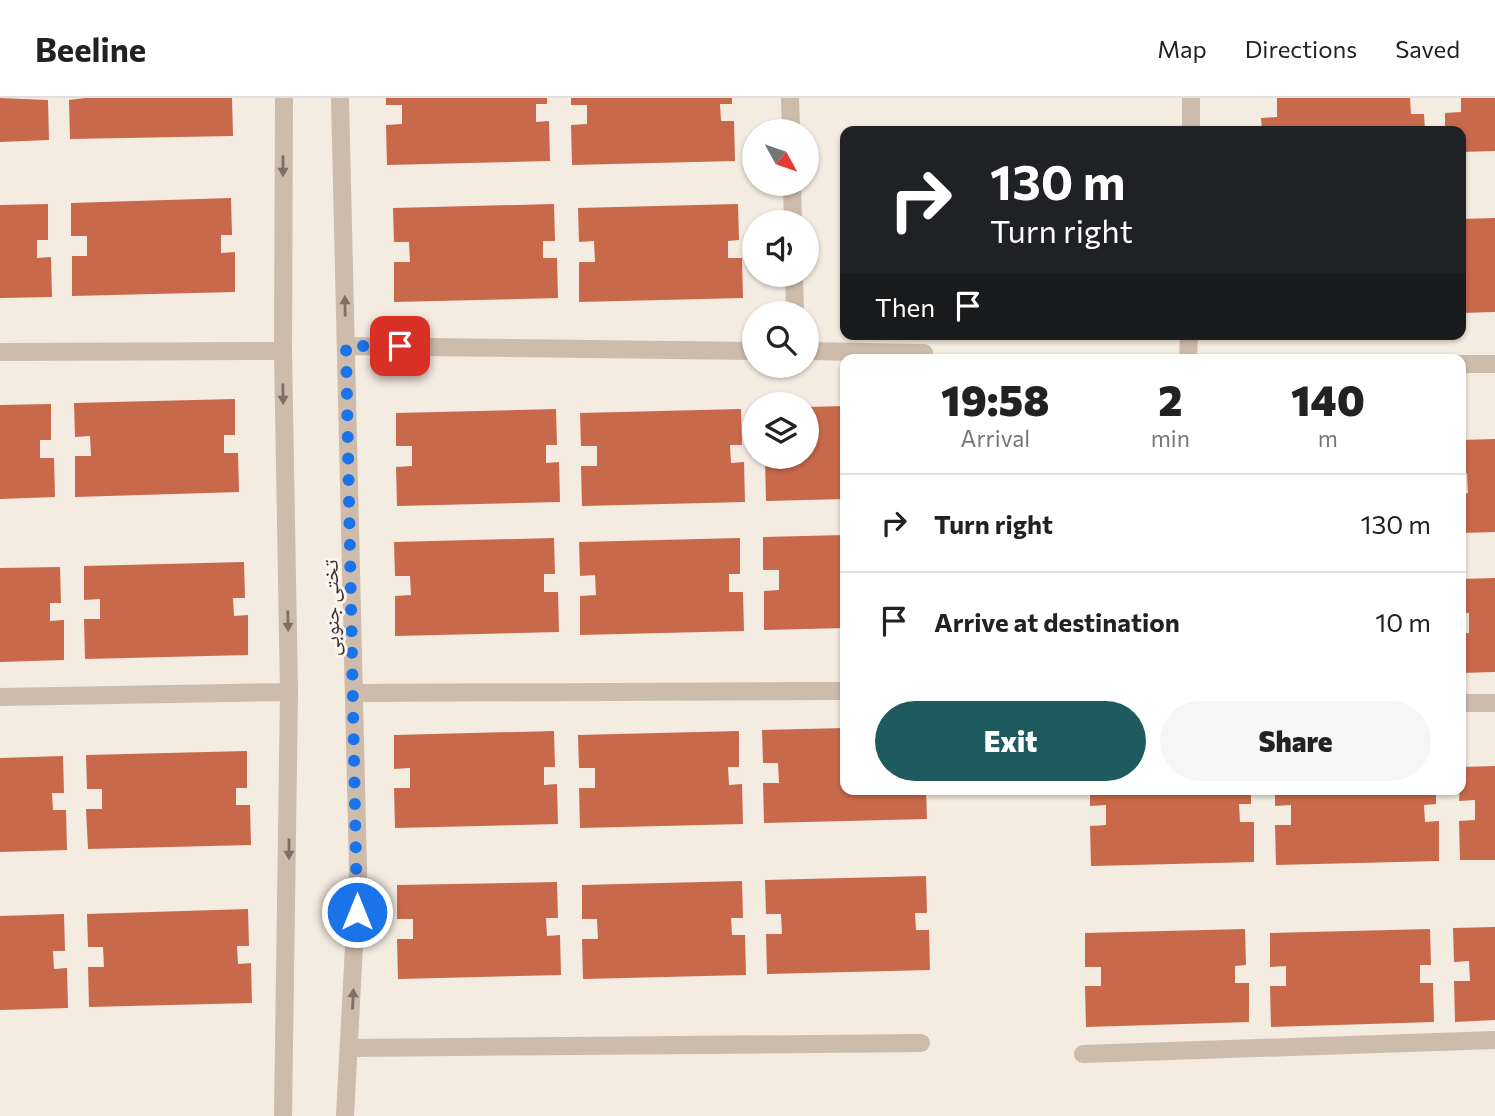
<!DOCTYPE html>
<html lang="en">
<head>
<meta charset="utf-8">
<style>
	body { margin:0; font-family:Commissioner,"Noto Naskh Arabic",sans-serif; background:#f6f6f6; color:#222; height:100vh; display:flex; flex-direction:column; font-size:26px; white-space:nowrap }
	* { box-sizing:border-box; margin:0 }
	p { font-size:23px; color:#767676 }
	.icon { flex:none; width:38px; height:38px; fill:none; stroke:currentColor; stroke-width:2; stroke-linecap:round; stroke-linejoin:round }
	.map { position:relative; flex:1; overflow:hidden }
	.side { position:absolute; left:840px; top:256px; width:626px; height:441px; display:flex; flex-direction:column; background:#fff; border-radius:14px; box-shadow:0 2px 5px #0004 }
	.side>* { flex:none }
	.guide { position:absolute; left:840px; top:28px; width:626px; height:214px; border-radius:14px; box-shadow:0 2px 5px #0004; background:#202124; color:#fff; overflow:hidden }
	.needle { width:46px; rotate:130deg }
	.controls { position:absolute; left:742px; top:21px; display:grid; gap:14px }
	.controls a { display:grid; place-items:center; width:77px; height:77px; border-radius:50%; background:#fff; box-shadow:0 2px 5px #0004; font-size:35px }
	.pin { position:absolute; display:grid; place-items:center; width:60px; height:60px; color:#fff; margin:-30px; border-radius:14px; box-shadow:0 4px 10px #0006 }
	.me { position:absolute; width:77px; margin:-38px; rotate:0deg; stroke-linejoin:round; filter:drop-shadow(0 0 5px #0008) }
	.turn { display:flex; align-items:center; gap:24px; height:147px; padding:0 35px; font-size:32px }
	.turn .icon { width:91px; height:91px; stroke-width:2.5 }
	.turn b { display:block; font-size:49px; line-height:60px }
	.then { display:flex; align-items:center; height:66px; padding:0 35px; background:#0003; gap:14px; font-size:26px }
	.eta { display:flex; justify-content:space-evenly; align-items:center; height:119px; text-align:center }
	.eta b { font-size:42px; font-weight:800; line-height:49px }
	.action { display:flex; gap:14px; margin-top:auto; padding:14px 35px }
	.action a { flex:1; height:80px; border-radius:42px; background:#1f5a5e; color:#fff; font-size:28px; font-weight:800; line-height:80px; text-align:center }
	.action a+a { background:#f6f6f6; color:#222 }
	ul { padding:0; list-style:none }
	li { display:flex; align-items:center; gap:21px; height:98px; padding:0 35px; border-top:2px solid #e0e0e0 }
	li div { flex:1 }
	li b { display:block; font-size:26px }
	li em { font-style:normal }
	header { display:flex; align-items:center; gap:42px; box-sizing:border-box; height:98px; padding:0 35px; background:#fff; border-bottom:2px solid #e0e0e0 }
	header strong { font-size:33px }
	nav { display:flex; gap:38px; margin-inline-start:auto; font-size:24px }
	.map>svg:first-child { display:block }
	.building { fill:#c8694b }
	.lines { fill:none; stroke-linecap:round; stroke-linejoin:round }
	.street { stroke:#cdbbac; stroke-width:18 }
	.oneway { fill:#7d6f65 }
	.route { stroke:#1a73e8; stroke-width:12; stroke-dasharray:0 21.6 }
	.labels { text-anchor:middle; dominant-baseline:central; stroke-width:6; stroke-linejoin:round; paint-order:stroke }
	.street-label { font-size:21px; fill:#3b302b; stroke:#fbf5ee }
</style>
</head>
<body>
<header>
<strong>Beeline</strong>
<nav><a>Map</a><a>Directions</a><a>Saved</a></nav>
</header>
<div class="map">
<svg width="1495" height="1018" viewBox="0 0 1495 1018">
	<rect width="100%" height="100%" fill="#f4ebe1"/>
	<path class="building" d="M0,0L48,2L49,42L0,44Z
		M85,0H232L233,38L70,41L69,2Z
		M386,0H547V6H536V24L549,23L550,63L387,67L386,27L402,26V7H386Z
		M571,0H732V6H720L721,23H734L735,63L572,67L571,27L587,26V7H571Z
		M1277,0H1410L1411,16H1424L1425,33H1262L1261,20L1277,19Z
		M1461,0H1495V53L1461,54V33H1445V15L1461,14Z
		M231,100L232,137H221V155L235,154V194L72,198V158H87V138H71V105Z
		M48,106V142H37V160L51,159L52,199L0,200V107Z
		M554,106L555,143H543V160H557L558,200L394,204V164H410L409,144H394L393,110Z
		M738,106L739,142L728,143V160H742L743,200L579,204V164H595L594,143L579,144L578,110Z
		M1495,120V214L1461,215V121Z
		M235,301V337H224V355H238L239,394L75,399V358H91L90,338L75,339L74,305Z
		M51,306V342H40V360H54L55,399L0,401V307Z
		M845,308V401L766,403L765,363H781V359H807V309Z
		M556,311L557,347H546V365L559,364L560,404L397,408L396,369L412,368V348H396V315Z
		M741,311L742,347H730L731,365L744,364L745,404L582,408L581,368H597V348H581L580,315Z
		M1495,341V434L1461,435V396L1468,395L1467,375H1461V342Z
		M845,437V530L764,532V493L779,492V472H763V439Z
		M554,440L555,476H544V494H558L559,534L395,538V498L411,497L410,478H395L394,444Z
		M740,440V476H729V494H743L744,533L580,537V498L596,497L595,477L580,478L579,444Z
		M244,464L245,500H233L234,518L248,517V557L85,561L84,521H100V501L84,502V468Z
		M60,469L61,505H50V523L64,522V562L0,564V470Z
		M1495,480V574L1461,575V535H1469V515H1461V481Z
		M845,630V691H926L927,721L764,725L763,685H779L778,665H763L762,632Z
		M554,633L555,669H544V687L557,686L558,726L395,730L394,690H410V670L394,671V637Z
		M739,633V669H728L729,687L742,686L743,726L580,730L579,690H595V670H579L578,637Z
		M247,653V690H236V707H250L251,747L88,751L86,711H102V691H87L86,657Z
		M63,658L64,695H52L53,712H66L67,752L0,754V660Z
		M1495,668V762H1460L1459,723L1475,722V702L1459,703L1461,669Z
		M1090,691H1251V706H1239L1240,724H1254V764L1091,768L1090,728L1106,727V707L1090,708Z
		M1275,691H1436V706L1424,707L1425,724L1439,723V763L1276,767L1275,727H1291V707L1275,708Z
		M926,778L927,815H915L916,832H929L930,872L767,876L766,836H782L781,816H766L765,782Z
		M742,783L743,820H731L732,837H745L746,877L583,881L582,841H598L597,821H582V787Z
		M557,784L558,820H546L547,838L560,837L561,877L398,881L397,841H413V821H397V787Z
		M248,811L249,848H237L238,866L251,865L252,905L89,909L88,869H104L103,849H88L87,816Z
		M64,816L65,853H53L54,871L67,870L68,910L0,912V818Z
		M1495,829V922L1455,924L1454,883H1470L1469,863L1454,864L1453,830Z
		M1245,831L1246,867L1235,868V885H1249V924L1086,929L1085,888H1101V869H1085V835Z
		M1430,831L1431,867H1420V885H1433L1434,924L1271,929L1270,888H1286V868L1270,869V835Z"/>
	<g class="lines">
		<path class="street" d="M340,0L358,773L345,1018
			M790,0L791,33
			M1191,33V0
			M792,86L793,124
			M794,177L795,215
			M346,248L754,253
			M807,253L924,255
			M0,254L283,253
			M1188,261L1189,236
			M1461,266H1495
			M355,595L845,593
			M0,599L289,594
			M1461,605H1495
			M350,950L921,945
			M1083,956L1495,942
			M283,1018L289,594L283,253L284,0"/>
	</g>
	<defs><path id="oneway-solid" d="M-6-.8H1V-3.2L6.5 0L1 3.2V.8H-6Z" transform="scale(1.75)"/></defs>
	<g class="oneway">
		<use href="#oneway-solid" transform="translate(283 68) rotate(90)"/>
		<use href="#oneway-solid" transform="translate(345 208) rotate(-91)"/>
		<use href="#oneway-solid" transform="translate(283 296) rotate(89)"/>
		<use href="#oneway-solid" transform="translate(288 523) rotate(89)"/>
		<use href="#oneway-solid" transform="translate(289 751) rotate(90)"/>
		<use href="#oneway-solid" transform="translate(353 901) rotate(-87)"/>
	</g>
	<g class="lines">
		<path class="route" d="M357,814L346,248H400"/>
	</g>
	<g class="labels">
		<g class="street-label">
			<text transform="translate(330 510) rotate(-91)">تختی جنوبی</text>
		</g>
	</g>
</svg>
<div class="controls">
<a><svg class="needle" viewBox="-14 -14 28 28"><path d="M0-13l5 13h-10z" fill="#e53935"/><path d="M0 13l5-13h-10z" fill="#767676"/></svg></a>
<a><svg class="icon" aria-label="sound" viewBox="0 0 24 24"><path d="M4 9h4l5-4v14l-5-4H4zM17 9q2 3 0 6"/></svg></a>
<a><svg class="icon" aria-label="search" viewBox="0 0 24 24"><circle cx="10" cy="10" r="6"/><path d="M15 15l6 6"/></svg></a>
<a><svg class="icon" aria-label="layers" viewBox="0 0 24 24"><path d="M12 4l9 5-9 5-9-5zM3 14l9 5 9-5"/></svg></a>
</div>
<div class="pin" style="left:400px;top:248px;background:#d93025"><svg class="icon" aria-label="arrive" viewBox="0 0 24 24"><path d="M6 21V4h12l-3 4 3 4H6"/></svg></div>
<svg class="me" style="left:357px;top:814px" viewBox="-20 -20 40 40"><circle r="17" fill="#1a73e8" stroke="#fff" stroke-width="3"/><path d="M0-11L8 9 0 5-8 9z" fill="#fff"/></svg>
<div class="guide">
<div class="turn"><svg class="icon" aria-label="right" viewBox="0 0 24 24"><path d="M7 20v-9h11M14 6l5 5-5 5"/></svg><div><b>130 m</b>Turn right</div></div>
<div class="then">Then<svg class="icon" aria-label="arrive" viewBox="0 0 24 24"><path d="M6 21V4h12l-3 4 3 4H6"/></svg></div>
</div>
<section class="side">
<div class="eta">
<div><b>19:58</b><p>Arrival</p></div>
<div><b>2</b><p>min</p></div>
<div><b>140</b><p>m</p></div>
</div>
<ul>
<li><svg class="icon" aria-label="right" viewBox="0 0 24 24"><path d="M7 20v-9h11M14 6l5 5-5 5"/></svg><div><b>Turn right</b></div><em>130 m</em></li>
<li><svg class="icon" aria-label="arrive" viewBox="0 0 24 24"><path d="M6 21V4h12l-3 4 3 4H6"/></svg><div><b>Arrive at destination</b></div><em>10 m</em></li>
</ul>
<div class="action"><a>Exit</a><a>Share</a></div>
</section>
</div>
</body>
</html>
